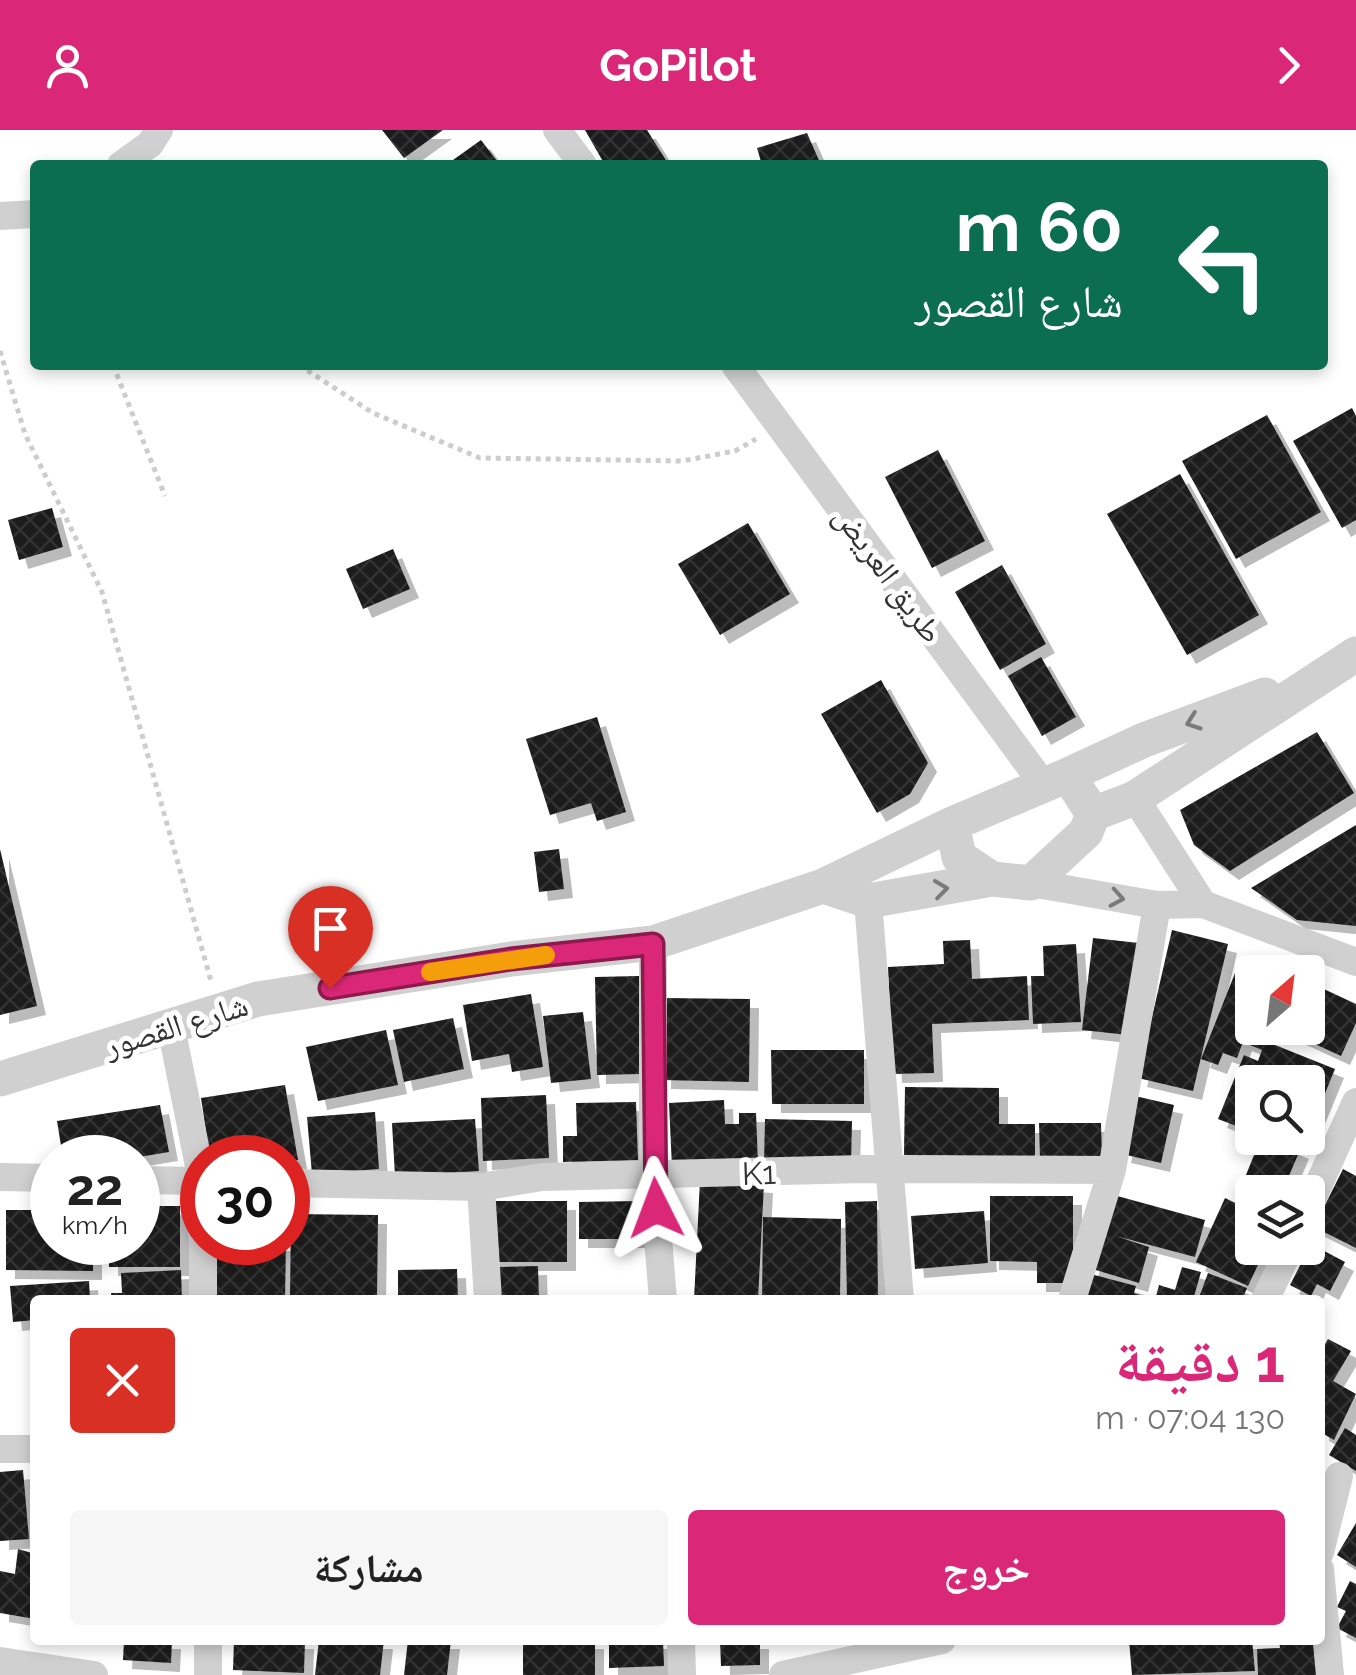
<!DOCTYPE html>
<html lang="ar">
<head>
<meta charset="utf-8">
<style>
	body { margin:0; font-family:Raleway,"Noto Naskh Arabic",sans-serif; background:#f6f6f6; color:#222; direction:rtl; height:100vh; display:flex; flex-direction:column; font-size:38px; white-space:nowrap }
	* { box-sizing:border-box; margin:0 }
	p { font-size:32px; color:#767676 }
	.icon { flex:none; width:55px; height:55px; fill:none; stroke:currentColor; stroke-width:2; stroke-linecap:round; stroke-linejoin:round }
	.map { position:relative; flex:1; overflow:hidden; direction:ltr }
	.side { position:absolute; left:30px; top:1165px; width:1295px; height:350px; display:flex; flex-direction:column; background:#fff; border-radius:10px; box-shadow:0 5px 15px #0003; direction:rtl }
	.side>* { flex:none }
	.banner { position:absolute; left:30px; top:30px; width:1298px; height:210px; border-radius:10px; box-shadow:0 5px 15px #0003; direction:rtl; background:#0b6e4f; color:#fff; overflow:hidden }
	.needle { width:65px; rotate:28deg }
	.fabs { position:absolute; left:1235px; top:825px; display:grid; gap:20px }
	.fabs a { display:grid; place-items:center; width:90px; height:90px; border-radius:10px; background:#fff; box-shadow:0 5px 15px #0003; font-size:50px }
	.speed { position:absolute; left:30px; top:1005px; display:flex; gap:20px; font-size:50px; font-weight:700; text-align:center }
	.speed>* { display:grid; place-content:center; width:130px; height:130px; border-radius:50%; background:#fff; box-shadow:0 5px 15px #0003; line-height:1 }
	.speed small { font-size:25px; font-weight:400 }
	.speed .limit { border:15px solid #d22; background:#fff; color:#111 }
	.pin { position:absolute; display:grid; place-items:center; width:85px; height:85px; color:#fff; margin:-102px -42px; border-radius:50% 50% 50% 0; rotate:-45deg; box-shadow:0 0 10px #0007 }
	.pin .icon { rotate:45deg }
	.me { position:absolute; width:110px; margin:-55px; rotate:357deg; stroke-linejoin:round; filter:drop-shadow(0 0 8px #0008) }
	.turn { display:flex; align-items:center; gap:35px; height:210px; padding:0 40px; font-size:45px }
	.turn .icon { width:130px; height:130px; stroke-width:2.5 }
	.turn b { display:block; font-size:70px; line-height:85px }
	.round { display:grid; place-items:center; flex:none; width:105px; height:105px; border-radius:10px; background:#f6f6f6 }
	.overview { display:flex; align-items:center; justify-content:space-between; height:170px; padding:0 40px }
	h1 { font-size:60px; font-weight:700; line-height:75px; color:#db2777 }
	.action { display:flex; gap:20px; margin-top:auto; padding:20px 40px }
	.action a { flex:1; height:115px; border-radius:10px; background:#db2777; color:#fff; font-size:40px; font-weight:700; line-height:115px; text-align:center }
	.action a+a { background:#f6f6f6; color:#222 }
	header { display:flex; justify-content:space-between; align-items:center; height:130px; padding:0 40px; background:#db2777; color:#fff; font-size:45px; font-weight:700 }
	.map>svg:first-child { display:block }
	.building { fill:url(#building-cross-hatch); filter:url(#shadow) }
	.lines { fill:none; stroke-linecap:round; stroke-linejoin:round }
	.path { stroke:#cdcdcd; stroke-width:5; stroke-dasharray:5 5; stroke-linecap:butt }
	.minor { stroke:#d0d0d0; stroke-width:28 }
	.tertiary { stroke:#d0d0d0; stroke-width:35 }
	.oneway { stroke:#7a7a7a }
	.route-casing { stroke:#8e194d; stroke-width:25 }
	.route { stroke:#db2777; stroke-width:18 }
	.slow { stroke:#f59e0b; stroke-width:18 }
	.labels { text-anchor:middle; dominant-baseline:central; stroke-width:10; stroke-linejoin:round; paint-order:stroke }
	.street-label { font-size:32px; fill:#333; stroke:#fff }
</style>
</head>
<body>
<header><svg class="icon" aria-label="forward" viewBox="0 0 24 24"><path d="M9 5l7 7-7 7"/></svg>GoPilot<svg class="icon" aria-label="person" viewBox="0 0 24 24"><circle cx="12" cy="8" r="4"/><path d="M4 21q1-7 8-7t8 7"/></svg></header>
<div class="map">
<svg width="1356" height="1545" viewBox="0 0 1356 1545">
	<defs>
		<pattern id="building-cross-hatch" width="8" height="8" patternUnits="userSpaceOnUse" patternTransform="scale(2.5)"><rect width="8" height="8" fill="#1a1a1a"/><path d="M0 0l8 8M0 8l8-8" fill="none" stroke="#333"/></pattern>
		<filter id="shadow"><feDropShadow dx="9" dy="9" stdDeviation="0" flood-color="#0004"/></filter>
	</defs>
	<rect width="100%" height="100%" fill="#fff"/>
	<path class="building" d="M382,0H443L404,28Z
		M585,0H647L669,35H605Z
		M807,3L821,35H762L757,18Z
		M481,10L500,35H446Z
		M1352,278L1356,286V390L1342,398L1293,311Z
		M1267,285L1321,382L1236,429L1182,331Z
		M938,320L985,411L932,438L885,347Z
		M1180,344L1259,485L1187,525L1107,384Z
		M52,378L63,417L19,430L8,390Z
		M748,393L790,464L720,505L678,434Z
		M393,419L410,459L363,479L346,439Z
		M1002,435L1046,514L1000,540L955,462Z
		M1041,527L1076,587L1042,606L1008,546Z
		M881,550L928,633L910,664L877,683L821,584Z
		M597,587L626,682L597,691L591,673L550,685L526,609Z
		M1317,602L1354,663L1230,741L1194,715L1180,680Z
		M1356,695V796L1297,790L1251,758Z
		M0,719L37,876L0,885Z
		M559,719L564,759L539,762L534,722Z
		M1172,800L1228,814L1193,961L1138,948Z
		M1093,808L1139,813L1128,905L1082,900Z
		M970,810L972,849L1027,846L1029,890L932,894L934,943L893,944L888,837L944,834L943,811Z
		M1076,814L1081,892L1033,894L1031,846H1044L1043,816Z
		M1241,828L1277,842H1252V898H1270L1265,911L1335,939L1314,990L1308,988V952H1252V1002L1218,989L1244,925L1258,931L1262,920L1243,912L1237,928L1223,923L1218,935L1201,929Z
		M639,846L641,944L597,945L595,847Z
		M1313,854L1356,874V893L1341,926L1280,898H1308V866Z
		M531,864L543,937L512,942L509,924L472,931L463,875Z
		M663,868L750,869L749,952L662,950Z
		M583,882L591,949L551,953L543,886Z
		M453,888L464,939L404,952L393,900Z
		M386,900L398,955L318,971L306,917Z
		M771,920H864V974H772Z
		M285,955L298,1030L210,1028L201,968Z
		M905,957L999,958V994H1035V1027L904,1025Z
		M546,965L549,1028L483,1031L481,968Z
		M1135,966L1174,975L1161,1033L1122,1024Z
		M724,970L725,994H739V983H756L758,1033L672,1037L669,973Z
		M636,972L638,1030L563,1032V1006H577L576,973Z
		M160,975L169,1022L133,1028H63L57,991Z
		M375,982L379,1039L312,1044L307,987Z
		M475,989L479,1041L395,1046L392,993Z
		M765,989L852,991L851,1035L764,1033Z
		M1039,993H1101L1102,1028H1040Z
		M1251,1008H1271L1300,1020L1282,1062L1244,1050L1256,1020L1248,1017Z
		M1343,1039L1356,1046V1118L1314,1097Z
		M700,1050L764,1054L758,1170H694Z
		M1110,1064L1205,1090L1195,1127L1116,1106L1149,1117L1139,1153L1089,1138Z
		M990,1066H1073V1153H1037V1132L990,1131Z
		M1225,1068L1252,1081V1118H1266L1248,1156L1196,1132Z
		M490,1071H567V1132H491Z
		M638,1071L639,1109H579V1072Z
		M877,1071L878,1170H847L845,1072Z
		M138,1076H180V1137H109V1112H138Z
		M6,1080H52V1112H93V1141L6,1140Z
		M984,1081L988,1133L915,1139L911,1086Z
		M291,1084L378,1085L377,1170H290Z
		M763,1087L841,1089L840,1170H762Z
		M213,1112H286L285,1170H211Z
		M1311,1114L1345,1132L1330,1161L1317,1154L1311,1166L1290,1155Z
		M538,1136L539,1170H499L497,1137Z
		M1182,1137L1201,1142L1193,1170H1155L1159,1155L1175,1160Z
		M457,1139L458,1170H398V1140Z
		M181,1140L182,1170H112L111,1163H122L121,1143Z
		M1087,1143L1136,1156L1134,1163L1153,1170H1079Z
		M1208,1143L1247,1158L1242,1170H1198Z
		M89,1151L90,1170H35V1190L13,1192L10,1156Z
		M1328,1209L1351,1221L1333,1251L1356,1264L1334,1310L1320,1302V1223Z
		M1345,1298L1356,1305V1341L1329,1325Z
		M23,1340L29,1409L0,1411V1342Z
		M1356,1393V1437L1337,1425Z
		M18,1419L35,1424V1489L0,1483V1441L15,1444Z
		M1350,1451L1356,1454V1508L1337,1498L1346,1481L1337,1477Z
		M124,1510H172L171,1533L123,1530Z
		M234,1510H305L304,1543L233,1540Z
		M319,1510H384L380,1545H315Z
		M408,1510H451L447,1545H404Z
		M523,1510H595V1545H523Z
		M609,1510H663L664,1536L609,1538Z
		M720,1510H760V1535L721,1536Z
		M1129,1510H1252L1255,1541L1132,1545Z
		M1279,1510H1317L1318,1545H1258L1257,1519L1280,1518Z"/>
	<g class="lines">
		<path class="path" d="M0,221L25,304L102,462L211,851
			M113,235L165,366
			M299,235L373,283L480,328L682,331L735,321L756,309"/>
		<path class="minor" d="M557,0L583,35
			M121,35L150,14L159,0
			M0,86L35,84
			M735,235L1043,654
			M1135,668L1203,774
			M1031,753L1157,775L1203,774L1356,832
			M868,771L900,1170
			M653,813V1047L663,1170
			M171,897L202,1051V1102
			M0,1047L52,1048
			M138,1050L202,1051
			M288,1053L481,1057L542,1047L864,1039L1112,1040
			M481,1057L488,1170
			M1308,1078L1356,972
			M203,1112V1170
			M1072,1170L1112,1040L1157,775
			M1265,1170L1290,1118
			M0,1319H35
			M1320,1422L1339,1346
			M1320,1439L1330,1545
			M208,1510V1545
			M681,1510L682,1545
			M0,1531L94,1545
			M783,1545L942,1510"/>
		<path class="tertiary" d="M1068,645L1093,684L1086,702L1031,753L992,749L959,727L952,694Z
			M1068,645L1144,610L1265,565
			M1093,684L1135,668L1356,524
			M823,756L868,771L992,749
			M0,949L258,869L511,829L653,813L823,756L952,694"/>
	</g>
	<defs><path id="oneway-chevron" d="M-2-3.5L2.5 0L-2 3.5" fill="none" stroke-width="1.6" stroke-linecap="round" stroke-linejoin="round" transform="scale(2.5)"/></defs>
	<g class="oneway">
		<use href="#oneway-chevron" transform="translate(1193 592) rotate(160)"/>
		<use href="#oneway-chevron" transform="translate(941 759) rotate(-7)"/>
		<use href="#oneway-chevron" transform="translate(1117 768) rotate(10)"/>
	</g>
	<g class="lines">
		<defs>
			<path id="route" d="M330,858L511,829L653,814L656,1078"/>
		</defs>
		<use href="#route" class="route-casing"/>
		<use href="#route" class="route"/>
		<path class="slow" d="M430,842L546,825"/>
	</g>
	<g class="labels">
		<g class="street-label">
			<text transform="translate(889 444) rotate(54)">طريق العريض</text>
			<text transform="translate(176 895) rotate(-17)">شارع القصور</text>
			<text transform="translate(759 1043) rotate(-2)">K1</text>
		</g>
	</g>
</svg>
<div class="fabs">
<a><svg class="needle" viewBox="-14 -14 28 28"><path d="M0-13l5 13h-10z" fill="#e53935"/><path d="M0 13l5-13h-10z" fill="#767676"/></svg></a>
<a><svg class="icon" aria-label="search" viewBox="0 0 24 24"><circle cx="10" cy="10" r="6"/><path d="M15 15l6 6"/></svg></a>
<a><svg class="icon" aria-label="layers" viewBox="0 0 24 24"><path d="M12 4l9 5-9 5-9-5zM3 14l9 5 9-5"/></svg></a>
</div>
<div class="speed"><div>22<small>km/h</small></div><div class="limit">30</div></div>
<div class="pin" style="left:330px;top:858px;background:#d93025"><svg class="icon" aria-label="arrive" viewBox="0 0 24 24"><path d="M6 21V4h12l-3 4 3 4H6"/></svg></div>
<svg class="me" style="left:656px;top:1078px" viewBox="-20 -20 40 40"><path d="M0-17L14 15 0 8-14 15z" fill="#db2777" stroke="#fff" stroke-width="4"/></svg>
<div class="banner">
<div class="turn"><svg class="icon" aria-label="left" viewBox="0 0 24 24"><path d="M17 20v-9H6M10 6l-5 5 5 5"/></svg><div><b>60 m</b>شارع القصور</div></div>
</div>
<section class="side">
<div class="overview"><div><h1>1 دقيقة</h1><p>130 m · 07:04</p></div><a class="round" style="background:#d93025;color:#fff"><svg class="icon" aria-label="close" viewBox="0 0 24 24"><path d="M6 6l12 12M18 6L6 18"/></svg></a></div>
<div class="action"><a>خروج</a><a>مشاركة</a></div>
</section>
</div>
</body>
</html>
